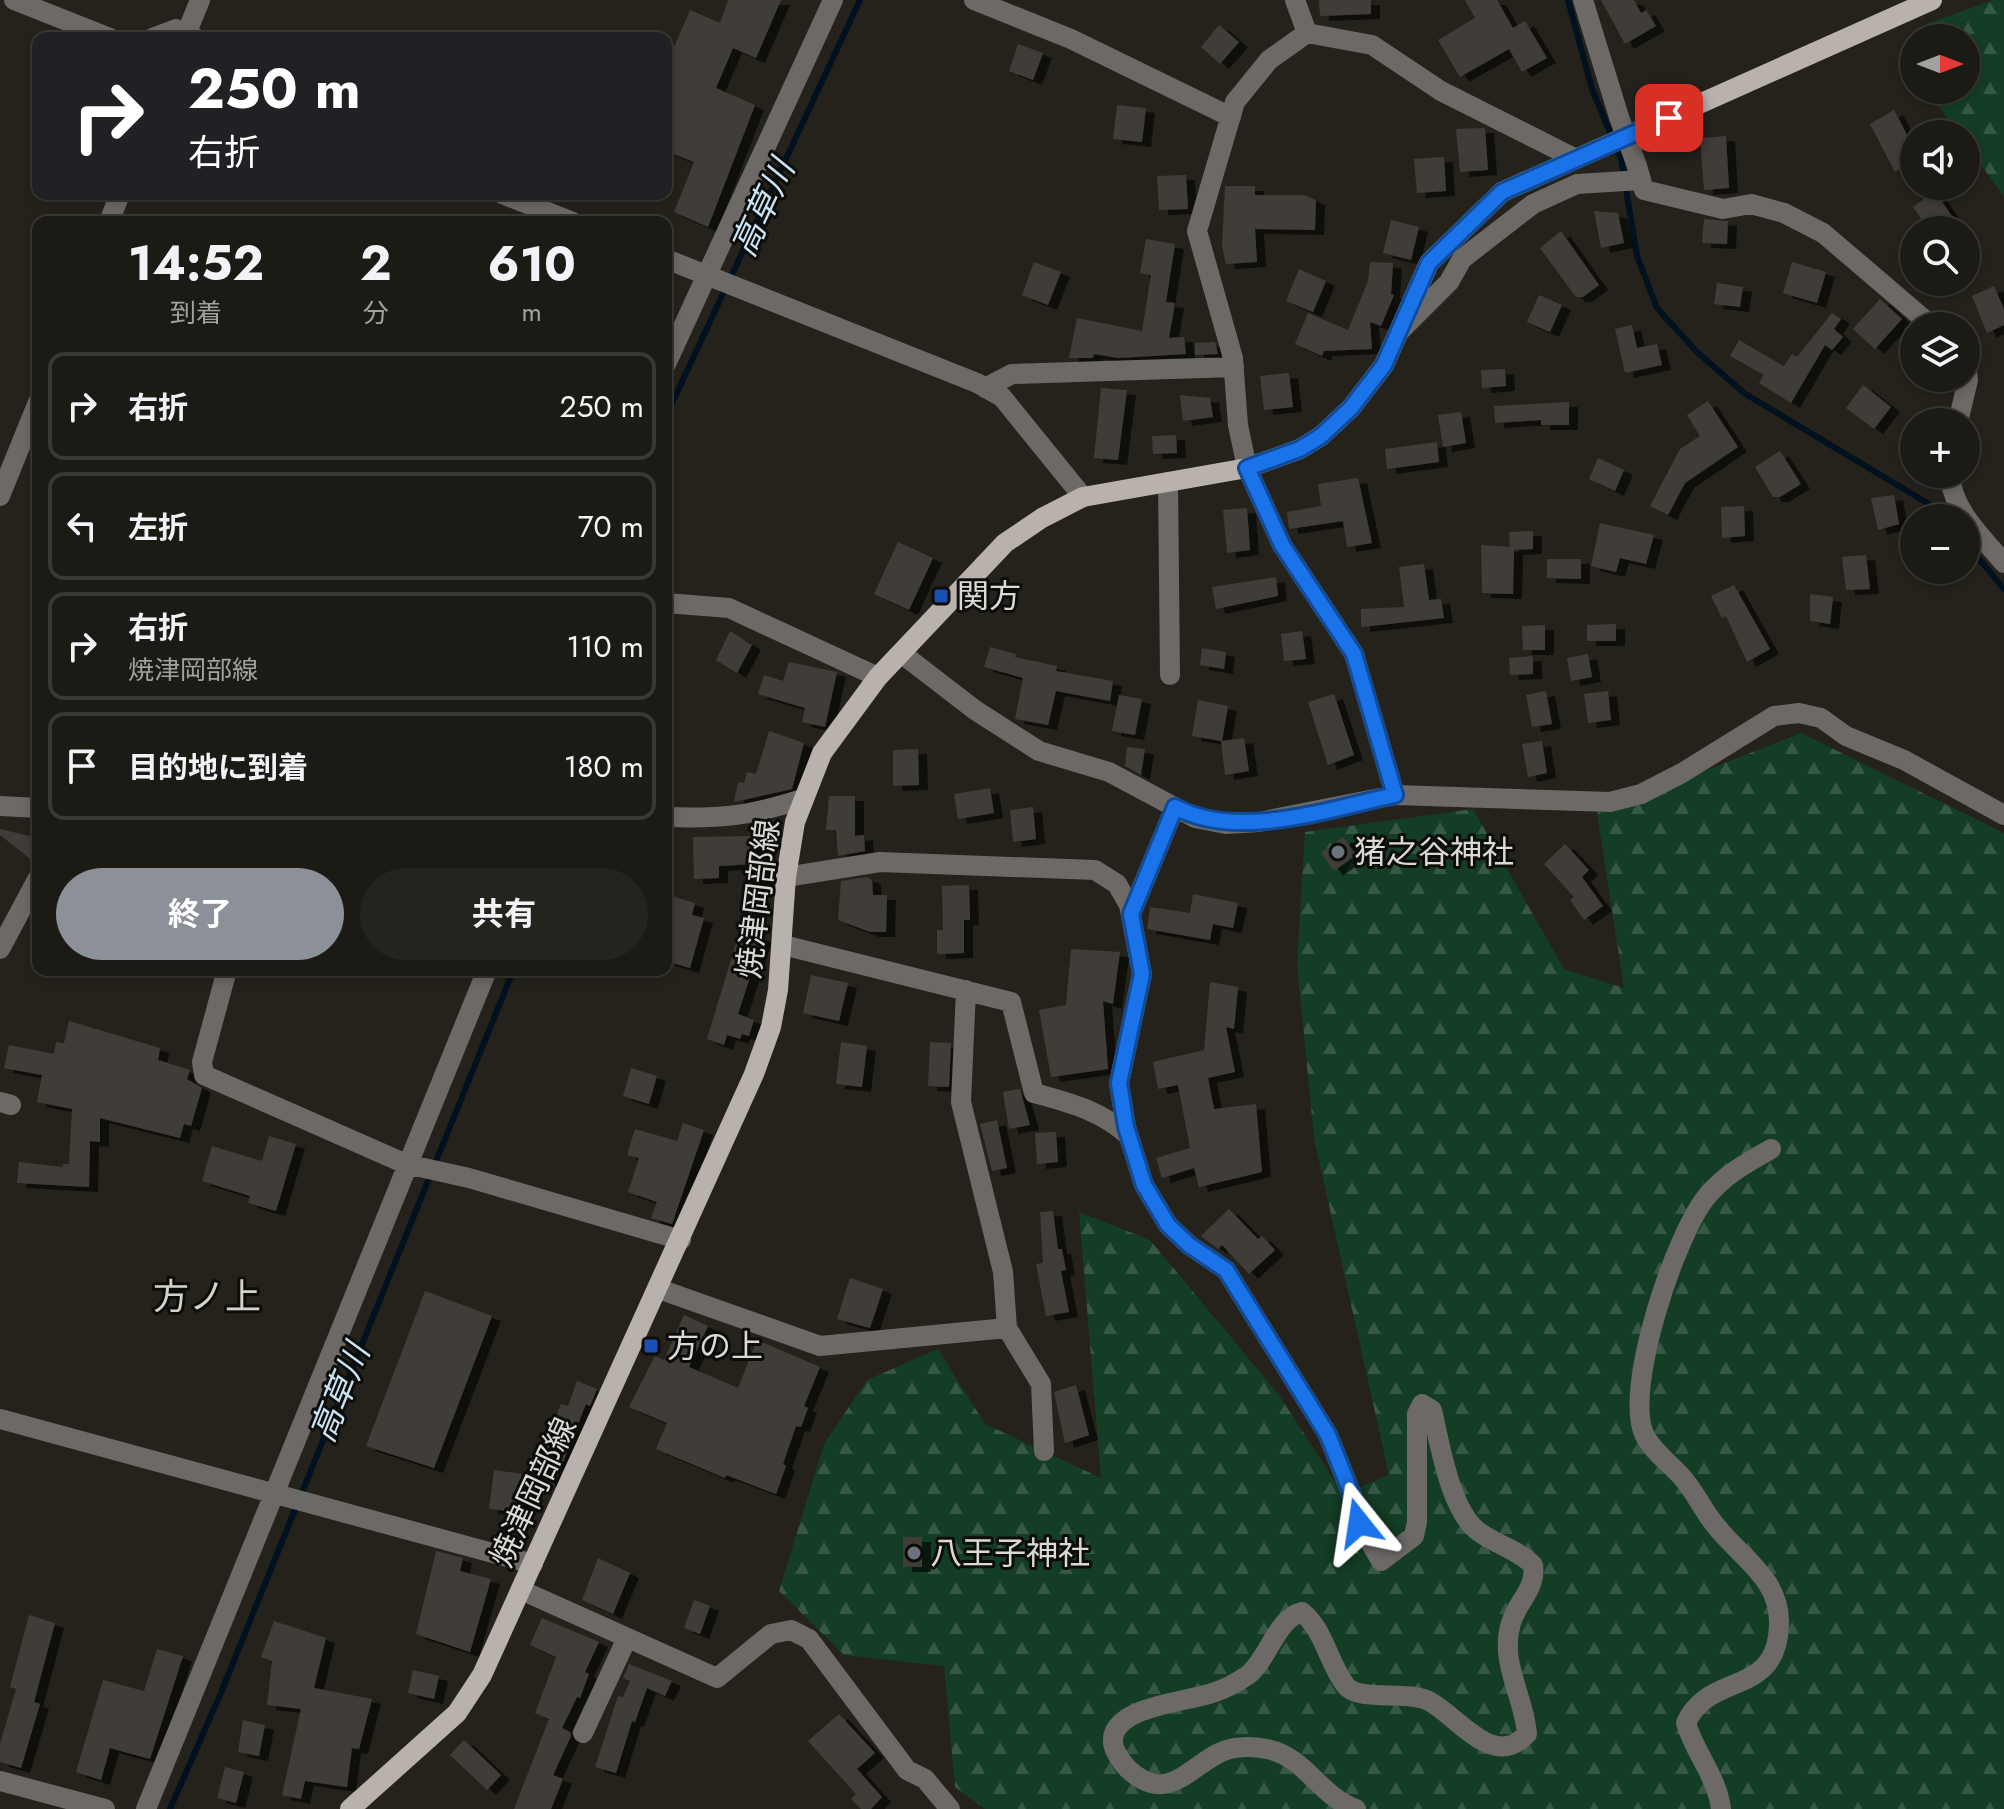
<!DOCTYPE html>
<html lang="ja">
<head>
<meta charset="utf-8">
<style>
	body { margin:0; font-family:Jost,"Noto Sans JP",sans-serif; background:#24231d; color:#f1f3f6; height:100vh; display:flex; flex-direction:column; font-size:30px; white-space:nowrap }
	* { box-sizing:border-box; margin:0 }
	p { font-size:26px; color:#a0a1a0 }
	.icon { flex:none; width:44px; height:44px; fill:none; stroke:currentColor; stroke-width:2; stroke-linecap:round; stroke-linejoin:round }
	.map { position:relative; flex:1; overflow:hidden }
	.sheet { position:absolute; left:32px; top:216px; width:640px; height:760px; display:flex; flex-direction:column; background:#1b1a14; border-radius:16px; box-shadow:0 4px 12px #0003,0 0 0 2px #393834 }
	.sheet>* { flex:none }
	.banner { position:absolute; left:32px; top:32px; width:640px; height:168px; border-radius:16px; box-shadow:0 4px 12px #0003,0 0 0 2px #393834; background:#202124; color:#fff; overflow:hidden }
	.needle { width:52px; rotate:90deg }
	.buttons { position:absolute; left:1900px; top:24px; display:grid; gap:16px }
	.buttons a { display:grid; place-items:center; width:80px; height:80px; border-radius:50%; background:#1b1a14; box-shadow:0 4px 12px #0003,0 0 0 2px #393834; font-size:40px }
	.pin { position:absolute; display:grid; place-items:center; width:68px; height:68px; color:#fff; margin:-34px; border-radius:16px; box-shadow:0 4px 12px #0006 }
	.me { position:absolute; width:88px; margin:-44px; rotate:345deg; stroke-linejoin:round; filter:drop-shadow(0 0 6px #0008) }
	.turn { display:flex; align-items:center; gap:28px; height:168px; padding:0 24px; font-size:36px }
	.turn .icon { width:104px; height:104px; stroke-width:2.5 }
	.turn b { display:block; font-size:56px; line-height:68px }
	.eta { display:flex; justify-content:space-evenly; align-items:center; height:136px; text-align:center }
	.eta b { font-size:48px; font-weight:700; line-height:56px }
	.primary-button { display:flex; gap:16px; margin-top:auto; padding:16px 24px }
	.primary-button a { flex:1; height:92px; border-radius:48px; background:#8c9099; color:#fff; font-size:32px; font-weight:700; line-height:92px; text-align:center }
	.primary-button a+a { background:#24231d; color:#f1f3f6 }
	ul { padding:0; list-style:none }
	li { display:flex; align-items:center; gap:24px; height:108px; margin:0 16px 12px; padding:0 8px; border:4px solid #393834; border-radius:16px }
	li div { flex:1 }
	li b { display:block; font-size:30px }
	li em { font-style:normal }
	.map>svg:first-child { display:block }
	.forest { fill:url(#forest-firs) }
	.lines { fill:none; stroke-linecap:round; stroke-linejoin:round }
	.stream { stroke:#00111f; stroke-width:6 }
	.building { fill:#403e37; filter:url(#shadow) }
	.minor { stroke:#6c6967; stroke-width:20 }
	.major { stroke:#b8b1ac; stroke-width:20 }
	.minor-bridge { stroke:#6c6967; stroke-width:20 }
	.route-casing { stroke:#114b97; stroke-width:20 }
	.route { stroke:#1a73e8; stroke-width:14 }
	.transit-dot { fill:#1a4fb4; stroke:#0c0c09; stroke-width:3 }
	.worship-dot { fill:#6b7280; stroke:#0c0c09; stroke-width:3 }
	.labels { text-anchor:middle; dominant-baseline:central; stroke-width:6; stroke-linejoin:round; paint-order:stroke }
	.poi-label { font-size:32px; fill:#dad9d4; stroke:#0c0c09; text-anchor:start }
	.street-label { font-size:32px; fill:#dad9d4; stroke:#0c0c09 }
	.water-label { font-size:34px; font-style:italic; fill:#c9e4f7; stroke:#0c0c09 }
	.quarter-label { font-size:36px; fill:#d5d3c9; stroke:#0c0c09 }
</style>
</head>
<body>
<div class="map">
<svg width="2004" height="1809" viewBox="0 0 2004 1809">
	<defs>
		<pattern id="forest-firs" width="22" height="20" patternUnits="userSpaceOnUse" patternTransform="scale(2)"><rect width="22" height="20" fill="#143d25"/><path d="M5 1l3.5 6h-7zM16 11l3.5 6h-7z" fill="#365844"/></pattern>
		<filter id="shadow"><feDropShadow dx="9" dy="5" stdDeviation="0" flood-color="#0009"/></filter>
	</defs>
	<rect width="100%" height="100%" fill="#24221b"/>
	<path class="forest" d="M1993,0H2004V197L1966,144V134H1958L1927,90H1966V38H1916L1929,23Z
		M1801,733L2004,833V1809H985L955,1787L944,1666L844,1655L779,1591L824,1444L867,1380L938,1349L985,1424L1101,1478L1079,1212L1150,1240L1279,1395L1343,1494L1389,1475L1314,1138L1297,963L1305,832L1473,809L1564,969L1624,988L1597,813Z"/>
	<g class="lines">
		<path class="stream" d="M1568,0L1592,89L1621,159L1637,256L1657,308L1697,352L1744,393L1934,507L1943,518
			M666,416L860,0
			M1966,543L2004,589
			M170,1809L220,1695L511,976"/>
	</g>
	<path class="building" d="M728,0H781L756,58L733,48L716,88L755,105L708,227L674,212L694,162L666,151V66L690,10L720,23Z
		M1319,0H1371V14L1320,16Z
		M1465,0H1497L1513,28L1525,21L1547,58L1522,72L1509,49L1460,77L1438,40L1475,18Z
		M1601,0H1634L1641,13L1646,10L1656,26L1625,44Z
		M1219,25L1239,42L1220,64L1201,47Z
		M1018,44L1043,53L1033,80L1009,71Z
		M1117,105L1146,108L1142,142L1113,139Z
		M1894,110L1914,148V160L1895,172L1870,124Z
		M1485,128L1488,170L1460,172L1456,129Z
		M1726,136L1729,188L1704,190L1700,138Z
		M1444,157L1446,191L1417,193L1414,159Z
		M1186,175L1188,209L1159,210L1157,176Z
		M1225,186H1255V195H1304L1316,200L1315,230L1255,229L1257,262L1226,264L1222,246Z
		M1935,191L1961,230H1929L1913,207Z
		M1594,211L1618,213L1624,243L1601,248Z
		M1704,219L1728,221L1727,244L1702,243Z
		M1391,220L1419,227L1411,260L1383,253Z
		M1561,231L1599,285L1583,297H1576L1540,248Z
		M1146,239L1175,244L1166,302L1175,303L1169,338L1184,337L1186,354L1118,358L1094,354L1093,358H1069L1077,318L1142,331L1151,275L1140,273Z
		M1034,262L1061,272L1048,305L1022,295Z
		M1370,262L1393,263L1391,294L1394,295L1381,326L1370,322L1372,349L1324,351L1322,356L1295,344L1308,313L1348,330L1368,281Z
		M1792,262L1826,272L1817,303L1783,293Z
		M1299,269L1326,281L1313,312L1286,301Z
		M1717,283L1743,287L1740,307L1714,304Z
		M1994,286L2004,309V325L1987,333L1972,296Z
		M1539,295L1562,305L1550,332L1527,322Z
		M1880,299L1902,319L1875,349L1853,329Z
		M1832,313L1841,319L1834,329L1843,337L1832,350L1825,345L1791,403L1759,383L1764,375L1730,356L1739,340L1784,366L1792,354L1797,357Z
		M1632,325L1637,348L1657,344L1662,365L1625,373L1615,329Z
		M1215,342L1218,354L1195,355V343Z
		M1505,369L1506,386L1482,388L1481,370Z
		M1289,373L1293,407L1264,410L1260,376Z
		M1863,385L1891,407L1874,429L1846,408Z
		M1101,388L1127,390L1118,460L1094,458Z
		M1180,395L1210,398L1213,417L1183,421Z
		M1708,401L1738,447L1685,483L1668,515L1650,506L1680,449L1700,436L1687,415Z
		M1569,402V425H1541V420L1495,423L1494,406Z
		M1461,412L1466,443L1443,447L1438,415Z
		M1176,435L1177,453L1153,454L1152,436Z
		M1437,442L1439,462L1387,469L1385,449Z
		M1780,451L1801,484L1780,497H1773L1755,467Z
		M1598,458L1624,470L1615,491L1589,479Z
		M1358,478L1372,543L1347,547L1343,521L1289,529L1287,512L1321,506L1318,484Z
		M1894,495L1899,524L1878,530L1871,498Z
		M1744,506L1745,536L1722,538L1721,507Z
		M1247,508L1250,550L1227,553L1223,510Z
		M1600,523L1654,535L1646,564L1620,558L1616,572L1591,566Z
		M1533,531V549L1514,550L1513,594L1482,593L1481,545L1510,547L1509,532Z
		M898,542L933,558L909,610L874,594Z
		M1866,555L1870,589L1846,590L1842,557Z
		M1547,559H1581V579L1547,578Z
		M1424,564L1429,600L1441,599L1444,618L1361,627V609L1404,607L1399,567Z
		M1276,577L1278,596L1216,609L1212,587Z
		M1734,585L1770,649L1747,662L1726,616L1722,618L1711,596Z
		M1810,594L1833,597L1830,624L1810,621Z
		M1616,624V641H1587V625Z
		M1545,625V650H1523L1522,626Z
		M730,631L752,645L737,673L716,660Z
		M1302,631L1306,659L1284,661L1281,634Z
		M990,647L1016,654L1015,657L1057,666L1056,671L1113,681L1110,701L1056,691L1048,725L1015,719L1023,678L984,667Z
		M1202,648L1226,652L1224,669L1200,665Z
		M1588,654L1592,677L1571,681L1567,658Z
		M1533,656V674L1510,675L1509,658Z
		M789,662L837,672L825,727L802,722L805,708L758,694L764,675L783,681Z
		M1546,691L1552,724L1532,727L1526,695Z
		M1608,691L1611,720L1588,723L1584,694Z
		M1334,694L1354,755L1328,765L1308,702Z
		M1119,695L1142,699L1135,735L1112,731Z
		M1198,700L1228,706L1222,741L1244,738L1249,771L1225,775L1221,741L1192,736Z
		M769,731L804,743L792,789L734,802L738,782L744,783L747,772L756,774Z
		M1542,741L1547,773L1528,777L1522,744Z
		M1127,747L1145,749L1141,775L1125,766Z
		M918,749L919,785L893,786V750Z
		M990,788L994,813L958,819L954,794Z
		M829,796H855V836L864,835L865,851L838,856L836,830H826Z
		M1033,807L1036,839L1013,842L1010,810Z
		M0,829L38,838V865L0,835Z
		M754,836V864L719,866V878L694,879L693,837Z
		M1343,837L1356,855L1334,871L1321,853Z
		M1565,844L1589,870L1582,877L1603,906L1584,920L1570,900L1574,897L1544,864Z
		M867,877L872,880L873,895H887L886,932H870L838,920L841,881Z
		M969,885L970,920H964V953L937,954V930H943L942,886Z
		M1193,894L1238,903L1233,928L1213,924L1210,940L1147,929L1150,907L1190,913Z
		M672,896L695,903L692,915L704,918L690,968L666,961V918Z
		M740,930L763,937L738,1014L754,1020L749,1036L742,1034L740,1039L727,1035L724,1045L707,1039Z
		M1071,949L1120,952L1113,1004L1103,1001L1108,1069L1051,1077L1039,1010L1066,1005Z
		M811,975L848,983L839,1021L803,1013Z
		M1210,982L1238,987L1234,1029L1226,1027L1235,1072L1208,1078L1214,1109L1256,1104L1262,1172L1199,1187L1194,1168L1162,1178L1156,1158L1190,1148L1178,1085L1158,1089L1153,1062L1204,1050Z
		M69,1021L160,1048L158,1060L190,1070L187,1079L202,1088L191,1126L184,1124L180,1138L100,1118V1142L90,1141L89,1187L17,1183L19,1162L63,1167V1164H69L72,1109L37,1102L42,1075L4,1068L9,1045L54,1054L56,1042L64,1043Z
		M841,1042L867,1046L862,1087L836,1084Z
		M930,1042L951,1043L949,1087L928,1086Z
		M631,1068L657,1076L649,1104L623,1096Z
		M1020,1089L1030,1125L1009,1129L1003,1092Z
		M997,1120L1007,1168L992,1171L980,1124Z
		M683,1123L704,1130L672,1224L651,1218L657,1202L628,1192L639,1158L627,1155L635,1129L677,1141Z
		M1056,1132L1058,1162L1037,1164L1035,1133Z
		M269,1136L296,1144L276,1211L248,1203L250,1196L202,1181L212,1146L262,1161Z
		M1229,1209L1258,1239L1262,1236L1275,1250L1249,1274L1222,1245L1218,1249L1201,1236Z
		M1053,1211L1058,1249H1062L1066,1270L1061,1271L1069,1312L1046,1316L1036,1264L1043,1263L1040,1212Z
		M850,1278L883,1289L870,1328L837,1319Z
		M425,1291L492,1316L434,1468L366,1446Z
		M684,1315L708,1326L689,1367L738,1388L757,1340L820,1367L804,1406L808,1408L801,1427L796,1426L783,1464L786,1466L776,1494L726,1475L725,1478L656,1449L667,1423L629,1407L655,1356L664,1360Z
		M577,1381L597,1389L590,1406L586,1404L554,1485L534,1474L561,1404L568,1406Z
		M1076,1385L1089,1435L1065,1443L1054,1392Z
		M494,1470L522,1474L517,1512L489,1509Z
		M903,1537H922V1567H903Z
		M436,1551L463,1558L460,1571L491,1579L470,1652L416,1634Z
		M598,1558L630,1573L613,1614L582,1600Z
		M694,1600L710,1606L700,1634L684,1628Z
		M29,1615L55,1623L34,1702L40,1704L21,1768L0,1762V1744L16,1689L10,1687Z
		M542,1618L599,1642L585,1672L589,1674L580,1698L577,1697L562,1728L570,1732L571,1736L553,1775L563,1779L551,1809H514L549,1719L535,1713L556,1657L530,1645Z
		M274,1621L326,1638L314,1688L372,1699L359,1749L352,1748L347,1787L305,1781L301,1799L282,1795L301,1709L267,1705L272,1661L261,1657Z
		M157,1649L183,1656L150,1759L110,1748L101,1780L76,1772L103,1680L144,1691Z
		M629,1664L672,1681L665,1696L647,1688L635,1722L632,1721L616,1773L595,1767L618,1696L623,1697L630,1681L623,1678Z
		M413,1670L439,1676L434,1699L408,1693Z
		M839,1714L875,1753L857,1769L882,1797L871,1809H861L851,1799L856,1794L808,1741Z
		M243,1720L265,1725L259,1756L238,1752Z
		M464,1740L501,1775L487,1790L450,1755Z
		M225,1767L244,1772L236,1803L217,1798Z"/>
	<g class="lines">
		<path class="minor" d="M14,0L110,38
			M974,0L1071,39L1231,117
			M1295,0L1307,33L1372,45L1441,91L1574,158
			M1583,0L1619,117
			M187,32L200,0
			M1307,33L1269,60L1235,102L1197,231L1233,358L1238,425L1247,468L1282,545L1354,654L1395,795
			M152,38L176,29L196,38
			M1637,166L1644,190L1723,209L1751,204L1784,213L1823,233L1932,326
			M502,194L573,222
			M109,222L120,194
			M666,259L977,383L1002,397L1083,497
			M1399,332L1449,282L1462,259L1533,204L1577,184L1641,180
			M666,364L833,0
			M985,388L1012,374L1234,367
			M1958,422L1968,380L1966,362
			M1950,474C1951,509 1983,538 2004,563
			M1168,482L1170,675
			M0,496L38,402
			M666,603L729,608L878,677
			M901,653L975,710L1039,751L1109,772L1195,818L1226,824L1259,822L1395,795L1610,802L1641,794L1682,773L1774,716L1799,713L1821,718L1846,736L1904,760L2004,815
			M0,806L38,808
			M666,817C721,819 749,816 802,799
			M786,877L880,862L1095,870L1117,884L1129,905L1142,974L1119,1083L1126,1127L1144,1185L1168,1225L1189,1245L1226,1270L1328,1435L1352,1495L1359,1523L1381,1561L1414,1536L1417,1522V1414L1422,1404L1432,1410C1440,1444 1450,1511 1479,1532C1497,1545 1518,1550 1533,1565C1537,1588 1517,1602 1511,1623C1499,1662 1524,1696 1527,1734C1493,1770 1460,1718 1429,1701C1408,1690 1359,1702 1346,1686C1328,1663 1325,1631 1302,1612C1276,1619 1269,1658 1248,1675C1239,1681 1225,1689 1215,1692C1191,1702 1110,1705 1113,1743C1114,1751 1122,1763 1128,1769C1166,1804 1186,1770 1219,1753C1232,1746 1252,1746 1267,1749C1306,1757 1319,1796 1356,1809
			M1131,914L1175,807
			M783,945L1011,1002L1034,1093C1070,1103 1100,1110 1129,1136
			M0,949L38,878
			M227,970L202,1062L204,1075L406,1164L469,1178L681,1240
			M966,990L961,1102L1003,1272L1007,1328L1041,1384L1044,1451
			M0,1102L11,1105
			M659,1289L820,1346L1007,1328
			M0,1419L533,1564
			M521,1590L717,1678L771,1634L791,1630L809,1639L907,1770L925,1779L950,1809
			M583,1733L627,1638
			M0,1781L105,1809
			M146,1809L487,970
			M1721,1809C1717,1776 1695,1754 1686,1723C1709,1671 1777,1698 1779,1625C1781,1579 1741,1558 1716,1526C1703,1511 1695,1491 1681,1476C1670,1464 1652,1450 1645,1436C1622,1392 1676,1232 1708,1195C1726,1174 1748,1162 1771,1149"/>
		<path class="major" d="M350,1809L457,1713L482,1675L754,1074L771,1027L778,990L786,877L795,822L822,753L878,677L1005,543L1042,518L1083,497L1247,468L1300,449L1321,436L1351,408L1384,365L1429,263L1502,192L1932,0"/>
		<path class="minor-bridge" d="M1619,117L1637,166"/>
	</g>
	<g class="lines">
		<defs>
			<path id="route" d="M1359,1523L1352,1495L1328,1435L1226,1270L1189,1245L1168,1225L1144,1185L1126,1127L1119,1083L1142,974L1131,914L1175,807C1238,841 1328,809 1395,795L1354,654L1282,545L1247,468L1300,449L1321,436L1351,408L1384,365L1429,263L1502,192L1669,118"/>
		</defs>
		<use href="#route" class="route-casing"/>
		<use href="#route" class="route"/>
	</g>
	<g class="transit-dot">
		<rect x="933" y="588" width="16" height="16" rx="4"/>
		<rect x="643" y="1338" width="16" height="16" rx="4"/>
	</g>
	<g class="worship-dot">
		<circle cx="1338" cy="852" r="8"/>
		<circle cx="914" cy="1553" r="8"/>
	</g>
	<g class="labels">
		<g class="poi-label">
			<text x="957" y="596">関方</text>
			<text x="1354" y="852">猪之谷神社</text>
			<text x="667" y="1346">方の上</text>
			<text x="930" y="1553">八王子神社</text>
		</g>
		<g class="street-label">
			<text transform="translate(758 899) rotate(-83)">焼津岡部線</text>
			<text transform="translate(533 1492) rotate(-65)">焼津岡部線</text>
		</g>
		<g class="water-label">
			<text transform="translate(763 208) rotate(-65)">高草川</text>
			<text transform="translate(340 1393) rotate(-68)">高草川</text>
		</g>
		<g class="quarter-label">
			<text x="207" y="1296">方ノ上</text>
		</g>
	</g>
</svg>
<div class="buttons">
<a><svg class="needle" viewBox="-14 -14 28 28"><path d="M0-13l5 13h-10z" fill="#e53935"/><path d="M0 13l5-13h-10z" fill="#a0a1a0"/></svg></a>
<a><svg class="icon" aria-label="sound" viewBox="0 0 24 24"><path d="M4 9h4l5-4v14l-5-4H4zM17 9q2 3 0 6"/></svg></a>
<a><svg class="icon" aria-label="search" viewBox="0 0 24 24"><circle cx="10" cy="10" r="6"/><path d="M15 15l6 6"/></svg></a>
<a><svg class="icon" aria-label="layers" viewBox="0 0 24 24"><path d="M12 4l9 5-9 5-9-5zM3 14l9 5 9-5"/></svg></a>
<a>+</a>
<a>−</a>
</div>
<div class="pin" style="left:1669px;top:118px;background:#d93025"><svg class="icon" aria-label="arrive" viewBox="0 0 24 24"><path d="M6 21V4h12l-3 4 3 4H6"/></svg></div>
<svg class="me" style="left:1359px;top:1523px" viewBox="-20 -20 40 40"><path d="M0-17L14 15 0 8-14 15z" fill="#1a73e8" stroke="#fff" stroke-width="4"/></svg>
<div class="banner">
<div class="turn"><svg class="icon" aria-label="right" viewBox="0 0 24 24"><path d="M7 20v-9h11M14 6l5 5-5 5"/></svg><div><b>250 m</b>右折</div></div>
</div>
<section class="sheet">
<div class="eta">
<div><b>14:52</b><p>到着</p></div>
<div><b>2</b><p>分</p></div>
<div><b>610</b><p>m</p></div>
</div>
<ul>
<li><svg class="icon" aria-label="right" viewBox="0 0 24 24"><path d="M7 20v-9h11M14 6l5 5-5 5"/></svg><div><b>右折</b></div><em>250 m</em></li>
<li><svg class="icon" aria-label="left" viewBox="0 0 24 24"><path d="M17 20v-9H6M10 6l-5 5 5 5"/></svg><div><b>左折</b></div><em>70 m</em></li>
<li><svg class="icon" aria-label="right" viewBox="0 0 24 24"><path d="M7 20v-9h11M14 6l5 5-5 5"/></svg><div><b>右折</b><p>焼津岡部線</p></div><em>110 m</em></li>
<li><svg class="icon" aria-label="arrive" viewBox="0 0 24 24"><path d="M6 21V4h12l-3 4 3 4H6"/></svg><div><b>目的地に到着</b></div><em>180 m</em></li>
</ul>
<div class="primary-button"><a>終了</a><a>共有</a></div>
</section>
</div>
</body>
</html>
